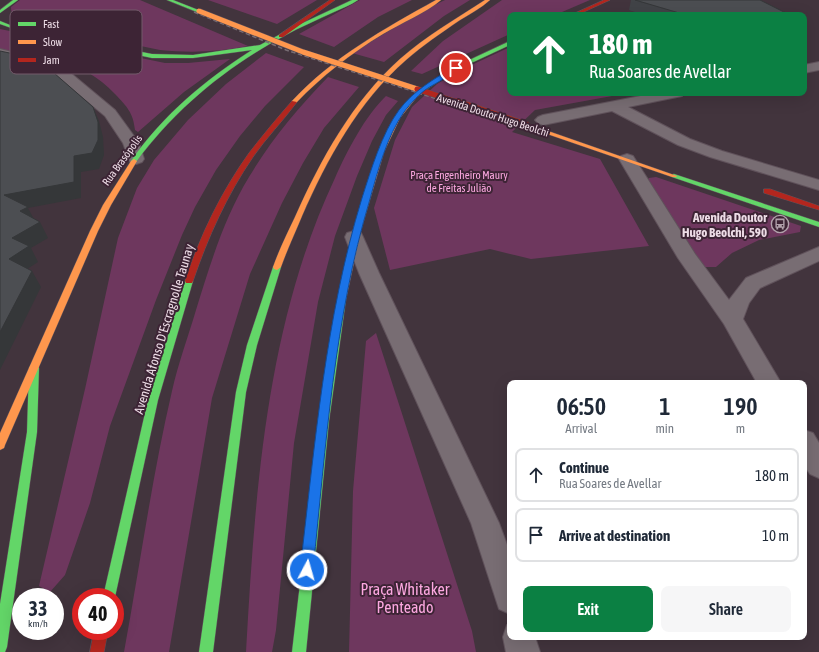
<!DOCTYPE html>
<html lang="en">
<head>
<meta charset="utf-8">
<style>
	body { margin:0; font-family:"Asap Condensed",sans-serif; background:#f6f6f7; color:#1f2937; height:100vh; display:flex; flex-direction:column; font-size:15px; white-space:nowrap }
	* { box-sizing:border-box; margin:0 }
	p { font-size:13px; color:#747a83 }
	.icon { flex:none; width:22px; height:22px; fill:none; stroke:currentColor; stroke-width:2; stroke-linecap:round; stroke-linejoin:round }
	.map { position:relative; flex:1; overflow:hidden }
	.details { position:absolute; left:507px; top:380px; width:300px; height:260px; display:flex; flex-direction:column; background:#fff; border-radius:8px; box-shadow:0 4px 16px #0002 }
	.details>* { flex:none }
	.hud { position:absolute; left:507px; top:12px; width:300px; height:84px; border-radius:8px; box-shadow:0 4px 16px #0002; background:#0b8043; color:#fff; overflow:hidden }
	.speed { position:absolute; left:12px; top:588px; display:flex; gap:8px; font-size:20px; font-weight:700; text-align:center }
	.speed>* { display:grid; place-content:center; width:52px; height:52px; border-radius:50%; background:#fff; box-shadow:0 4px 16px #0002; line-height:1 }
	.speed small { font-size:10px; font-weight:400 }
	.speed .limit { border:6px solid #d22; background:#fff; color:#111 }
	.pin { position:absolute; display:grid; place-items:center; width:34px; height:34px; color:#fff; margin:-17px; border:2px solid #fff; border-radius:50%; box-shadow:0 1px 4px #0007 }
	.me { position:absolute; width:44px; margin:-22px; rotate:6deg; stroke-linejoin:round; filter:drop-shadow(0 0 3px #0008) }
	.turn { display:flex; align-items:center; gap:14px; height:84px; padding:0 16px; font-size:18px }
	.turn .icon { width:52px; height:52px; stroke-width:2.5 }
	.turn b { display:block; font-size:28px; line-height:34px }
	.eta { display:flex; justify-content:space-evenly; align-items:center; height:68px; text-align:center }
	.eta b { font-size:24px; font-weight:600; line-height:28px }
	.cta { display:flex; gap:8px; margin-top:auto; padding:8px 16px }
	.cta a { flex:1; height:46px; border-radius:8px; background:#0b8043; color:#fff; font-size:16px; font-weight:600; line-height:46px; text-align:center }
	.cta a+a { background:#f6f6f7; color:#1f2937 }
	ul { padding:0; list-style:none }
	li { display:flex; align-items:center; gap:12px; height:54px; margin:0 8px 6px; padding:0 8px; border:2px solid #e0e1e3; border-radius:8px }
	li div { flex:1 }
	li b { display:block; font-size:15px }
	li em { font-style:normal }
	.map>svg:first-child { display:block }
	.green { fill:#6e375e }
	.lines { fill:none; stroke-linecap:round; stroke-linejoin:round }
	.street-casing { stroke:#60525b; stroke-width:2 }
	.fast-casing { stroke:#60525b; stroke-width:1 }
	.slow-casing { stroke:#60525b; stroke-width:1 }
	.jam-casing { stroke:#60525b; stroke-width:1 }
	.street { fill:#786d73; fill-rule:evenodd }
	.fast { fill:#63d668; fill-rule:evenodd }
	.slow { fill:#ff974d; fill-rule:evenodd }
	.jam { fill:#b3261e; fill-rule:evenodd }
	.rail-far1 { stroke:#786d74; stroke-width:1.5; stroke-dasharray:4.5 2.5; stroke-linecap:butt }
	.rail { stroke:#786d74; stroke-width:2.5; stroke-dasharray:6 3; stroke-linecap:butt }
	.slow-bridge-casing { stroke:#60525b; stroke-width:6; stroke-linecap:butt }
	.jam-bridge-far1-casing { stroke:#60525b; stroke-width:6; stroke-linecap:butt }
	.jam-bridge-casing { stroke:#60525b; stroke-width:8; stroke-linecap:butt }
	.slow-bridge { stroke:#ff974d; stroke-width:5 }
	.jam-bridge-far1 { stroke:#b3261e; stroke-width:5 }
	.jam-bridge { stroke:#b3261e; stroke-width:7 }
	.wall { fill:#414347 }
	.shaded-wall { fill:#353739 }
	.building { fill:#4c4e52; stroke:#353739 }
	.route { fill:#1a73e8; stroke:#114b97 }
	.labels { text-anchor:middle; dominant-baseline:central; stroke-width:4; stroke-linejoin:round; paint-order:stroke }
	.far-street-label { font-size:11px; fill:#eddce6; stroke:#3d2435 }
	.far-park-label { font-size:11px; fill:#fda8e1; stroke:#3d2435 }
	.poi-label { font-size:13px; font-weight:bold; fill:#eddce6; stroke:#3d2435; text-anchor:end }
	.street-label { font-size:13px; fill:#eddce6; stroke:#3d2435 }
	.near-park-label { font-size:16px; fill:#fda8e1; stroke:#3d2435 }
	.key { fill:#3d2435; stroke:#725b6a; stroke-width:1 }
	.key-label { font-size:11px; fill:#eddce6 }
</style>
</head>
<body>
<div class="map">
<svg width="819" height="652" viewBox="0 0 819 652">
	<rect width="100%" height="100%" fill="#42343d"/>
	<path class="green" d="M20,0H140L248,46C219,52 190,53 160,50L19,21C14,17 11,14 11,7Z
		M208,0H317L277,24Z
		M360,0H412L378,17L334,47L299,34Z
		M445,0H470L444,16L384,62L352,53L422,11Z
		M502,0H590L555,15H510V34L422,74L411,71L443,41Z
		M0,29L165,63H188L230,59L184,92L138,132L135,130C133,112 127,107 115,94C82,59 44,57 0,49Z
		M510,47V93L623,94L535,110L512,132L600,159L649,246L531,259L490,249L390,270L374,208L395,140L412,107L437,84L463,69Z
		M266,53L304,67L265,106L240,136L216,170L195,207L182,235L156,300L110,426L90,503L65,575L50,592L39,586L85,389L118,238L137,188L154,160L188,120L226,84Z
		M328,77L359,87L324,128L303,163L282,203L250,274L212,398L169,652H124C140,565 152,477 172,391C178,364 188,337 196,310C210,265 224,218 249,177C271,140 298,108 328,77Z
		M386,96L398,101L386,115L372,141L357,176L335,236L318,302L294,443L276,630L272,652H246C255,493 266,324 335,178C347,151 365,116 386,96Z
		M656,177L801,226L800,232L759,240L732,253L716,267H703L645,183L649,178Z
		M376,333L472,631L476,652H349L353,491L366,341Z"/>
	<g class="lines">
		<defs>
			<path id="street" d="M0,49L36,58L67,70L115,110L139,143L144,159L142,162L136,164L130,162L123,143L105,116L57,76L26,64L0,57Z
				M819,62V70L804,73V65Z
				M656,93H684L682,96L628,107L690,139L722,151L819,180V190L710,157L678,145L612,111L543,125L538,123L535,120L538,117L543,115Z
				M627,154L633,156L695,254L729,300L746,278L819,247V261L760,288L749,303L743,319L781,383H757L724,324L678,258L619,159L621,156Z
				M354,231L361,233L363,237L379,273L499,523L510,553V614L499,609L471,523L359,273L345,237L347,233Z
				M804,430L813,433L819,443V478L810,474L804,465Z
				M510,624V637H535L540,652H506L503,637L507,625Z"/>
			<path id="fast" d="M13,0H18L0,13V10Z
				M167,0H173L201,11L197,12Z
				M352,0H358C351,5 342,8 334,12C317,20 300,27 284,36C226,67 175,109 136,162L134,163L131,161C163,115 205,80 252,50L193,58H152L14,29L0,24V21L15,27L152,54L193,55L260,45L292,28Z
				M510,41V45L454,71L424,91L419,90L450,69Z
				M674,174L819,222V227L672,177V175Z
				M277,264L281,267L257,345L246,392L213,652H199L236,392L247,345L273,267Z
				M189,278L193,281L158,400L115,597H103L148,400L185,281Z
				M342,296L346,299L329,421L306,652H292L319,421L338,299Z
				M34,364L37,365L39,368L37,432L7,647L5,652H0V604L27,432L29,368L31,365Z"/>
			<path id="slow" d="M436,0H441C426,13 401,23 383,34C350,54 322,76 296,103H292V101C333,57 384,29 436,0Z
				M485,0H490C481,8 470,14 460,20C441,33 423,45 406,60C358,102 327,159 302,216C295,233 287,250 281,267L277,270L274,269L273,267C279,250 287,234 295,217C321,159 352,102 400,59C426,36 456,19 485,0Z
				M420,89L425,90L416,98L400,118L384,152L361,230L346,299L342,302L339,301L338,299L353,230L378,152L394,118L412,96Z
				M524,124H528L677,176L676,177H672L524,126Z
				M134,159L137,161L111,205L98,231L5,445L4,448L0,450V433L90,231L103,205L131,161Z"/>
			<path id="jam" d="M330,0H335L283,37H279V35Z
				M604,0H610L577,15H571Z
				M292,101L297,102C283,121 266,138 253,157C227,195 208,237 193,281L192,283H186L185,281C200,236 221,192 249,153C263,135 277,118 292,101Z
				M764,189H770L819,206V210L764,193Z
				M94,631H108L104,652H90Z"/>
		</defs>
		<use href="#street" class="street-casing"/>
		<use href="#fast" class="fast-casing"/>
		<use href="#slow" class="slow-casing"/>
		<use href="#jam" class="jam-casing"/>
		<use href="#street" class="street"/>
		<use href="#fast" class="fast"/>
		<use href="#slow" class="slow"/>
		<use href="#jam" class="jam"/>
		<path class="rail-far1" d="M194,12L286,50L449,103"/>
		<path class="rail" d="M446,102L527,129"/>
		<defs>
			<path id="slow-bridge" d="M199,11L303,52L417,89"/>
			<path id="jam-bridge-far1" d="M417,89L460,103"/>
			<path id="jam-bridge" d="M457,102L526,125"/>
		</defs>
		<use href="#slow-bridge" class="slow-bridge-casing"/>
		<use href="#jam-bridge-far1" class="jam-bridge-far1-casing"/>
		<use href="#jam-bridge" class="jam-bridge-casing"/>
		<use href="#slow-bridge" class="slow-bridge"/>
		<use href="#jam-bridge-far1" class="jam-bridge-far1"/>
		<use href="#jam-bridge" class="jam-bridge"/>
	</g>
	<path class="wall" d="M631,0H760L786,13L785,15H644L629,10Z"/>
	<path class="shaded-wall" d="M93,107L99,121L103,137L104,155L99,169L81,172V198L28,208L36,223L29,227L4,195L74,156Z
		M40,222L48,238L31,248L38,262L18,275L9,259L12,238Z
		M32,271L41,287L0,370V332Z"/>
	<path class="building" d="M635,0H760L786,13L785,15H686Z
		M0,51L38,59L93,107L98,122V140L92,153L74,156V182L4,195L28,207L20,211L40,222L12,238L29,246L9,259L32,271L0,332Z"/>
	<path class="route" d="M454,67L458,68C450,76 438,82 428,88C420,93 410,104 404,112C387,136 378,170 370,199C334,319 326,445 313,570L311,574L307,576L302,574L300,570C315,445 325,319 362,198C371,170 382,133 399,110C413,91 434,79 454,67Z"/>
	<defs>
		<symbol id="bus-ring" viewBox="-11 -11 22 22"><circle r="9.5" fill="#3d2435" stroke="#b1a1ab" stroke-width="1.5"/><path d="M-5-6H5V4H4V6H2V4H-2V6H-4V4H-5ZM-3.5-4V0h7V-4ZM-3.5 1.2v1.5H-2V1.2ZM2 1.2v1.5H3.5V1.2Z" fill="#b1a1ab"/></symbol>
	</defs>
	<g fill-rule="evenodd">
		<use href="#bus-ring" x="770" y="214" width="20" height="20"/>
	</g>
	<g class="labels">
		<g class="far-street-label">
			<text transform="translate(493 115) rotate(18)">Avenida Doutor Hugo Beolchi</text>
			<text transform="translate(122 160) rotate(-54)">Rua Brasópolis</text>
		</g>
		<g class="far-park-label">
			<text x="459" y="175">Praça Engenheiro Maury<tspan x="459" dy="13">de Freitas Julião</tspan></text>
		</g>
		<g class="poi-label">
			<text x="767" y="217">Avenida Doutor<tspan x="767" dy="15">Hugo Beolchi, 590</tspan></text>
		</g>
		<g class="street-label">
			<text transform="translate(164 329) rotate(-73)">Avenida Afonso D'Escragnolle Taunay</text>
		</g>
		<g class="near-park-label">
			<text x="405" y="589">Praça Whitaker<tspan x="405" dy="18">Penteado</tspan></text>
		</g>
	</g>
	<rect x="10" y="10" width="132" height="64" rx="6" class="key"/>
	<rect x="18" y="22" width="18" height="4" fill="#63d668"/>
	<rect x="18" y="40" width="18" height="4" fill="#ff974d"/>
	<rect x="18" y="58" width="18" height="4" fill="#b3261e"/>
	<g class="key-label">
		<text x="43" y="28">Fast</text>
		<text x="43" y="46">Slow</text>
		<text x="43" y="64">Jam</text>
	</g>
</svg>
<div class="speed"><div>33<small>km/h</small></div><div class="limit">40</div></div>
<div class="pin" style="left:456px;top:68px;background:#d93025"><svg class="icon" aria-label="arrive" viewBox="0 0 24 24"><path d="M6 21V4h12l-3 4 3 4H6"/></svg></div>
<svg class="me" style="left:307px;top:570px" viewBox="-20 -20 40 40"><circle r="17" fill="#1a73e8" stroke="#fff" stroke-width="3"/><path d="M0-11L8 9 0 5-8 9z" fill="#fff"/></svg>
<div class="hud">
<div class="turn"><svg class="icon" aria-label="ahead" viewBox="0 0 24 24"><path d="M12 20V5M6 11l6-6 6 6"/></svg><div><b>180 m</b>Rua Soares de Avellar</div></div>
</div>
<section class="details">
<div class="eta">
<div><b>06:50</b><p>Arrival</p></div>
<div><b>1</b><p>min</p></div>
<div><b>190</b><p>m</p></div>
</div>
<ul>
<li><svg class="icon" aria-label="ahead" viewBox="0 0 24 24"><path d="M12 20V5M6 11l6-6 6 6"/></svg><div><b>Continue</b><p>Rua Soares de Avellar</p></div><em>180 m</em></li>
<li><svg class="icon" aria-label="arrive" viewBox="0 0 24 24"><path d="M6 21V4h12l-3 4 3 4H6"/></svg><div><b>Arrive at destination</b></div><em>10 m</em></li>
</ul>
<div class="cta"><a>Exit</a><a>Share</a></div>
</section>
</div>
</body>
</html>
